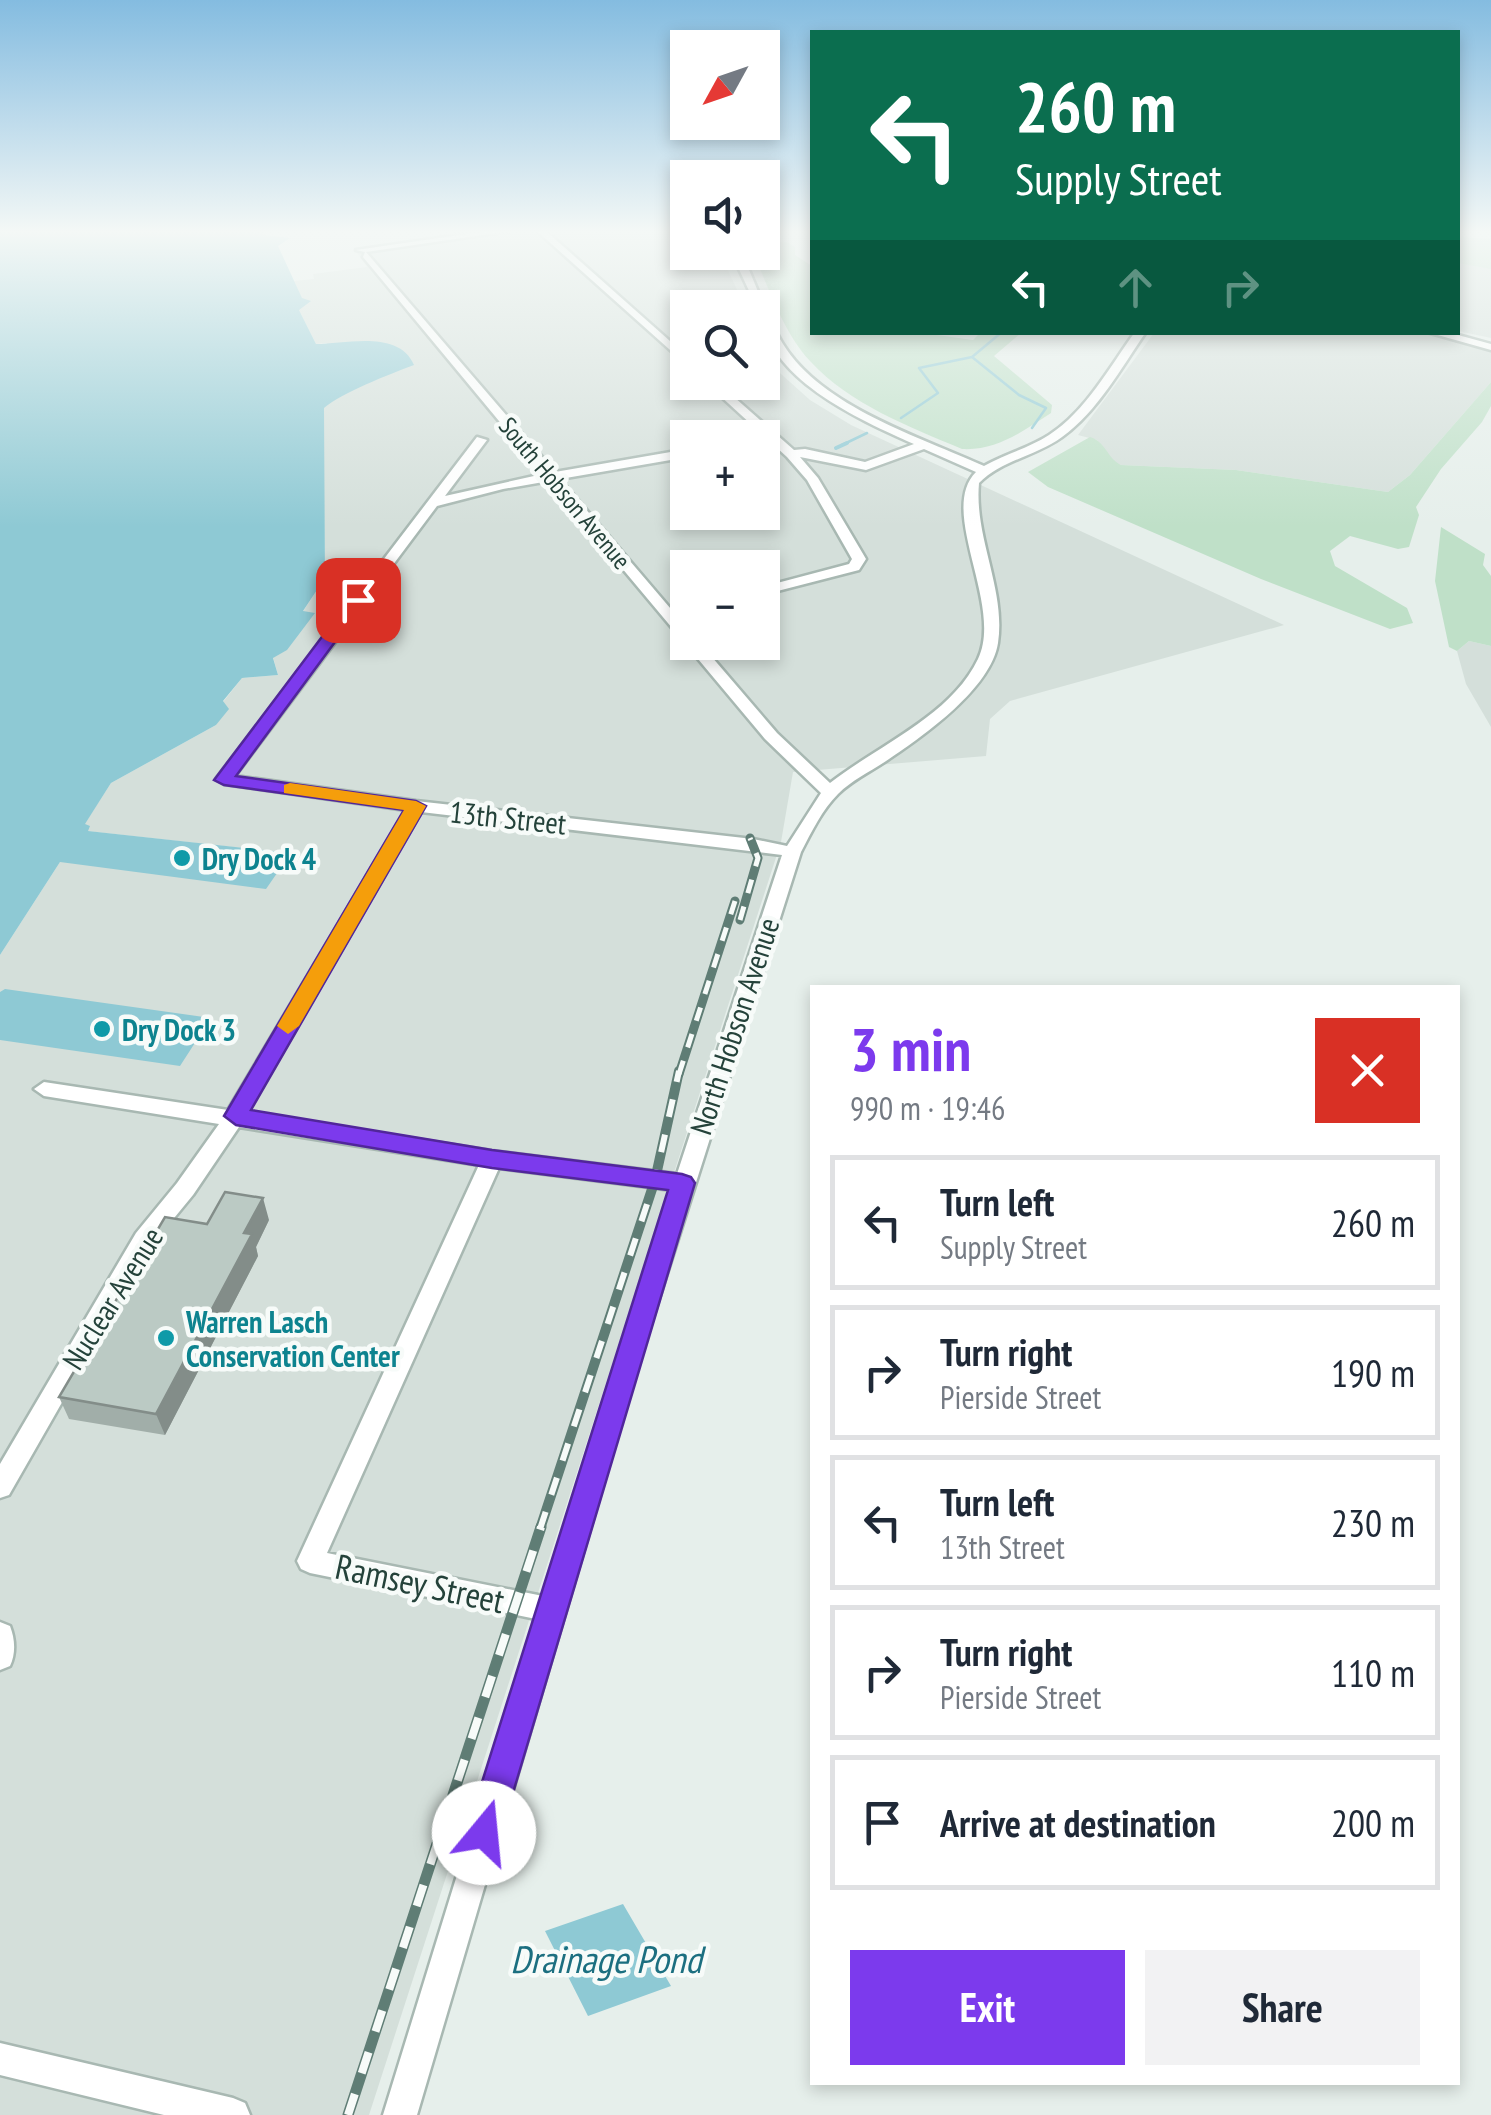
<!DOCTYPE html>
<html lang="en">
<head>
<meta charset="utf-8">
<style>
	body { margin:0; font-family:"PT Sans Narrow",sans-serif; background:#f2f2f3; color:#1f2937; height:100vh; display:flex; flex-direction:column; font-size:38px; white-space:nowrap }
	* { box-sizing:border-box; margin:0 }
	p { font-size:32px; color:#747a83 }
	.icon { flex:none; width:55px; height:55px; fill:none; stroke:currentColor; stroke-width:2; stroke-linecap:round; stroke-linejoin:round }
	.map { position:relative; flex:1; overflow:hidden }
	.side { position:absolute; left:810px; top:985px; width:650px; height:1100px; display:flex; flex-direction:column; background:#fff; border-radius:0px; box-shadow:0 5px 15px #0003 }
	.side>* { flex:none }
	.banner { position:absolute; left:810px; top:30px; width:650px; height:305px; border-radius:0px; box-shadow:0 5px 15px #0003; background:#0b6e4f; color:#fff; overflow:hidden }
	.needle { width:65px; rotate:230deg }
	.controls { position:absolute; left:670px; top:30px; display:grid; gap:20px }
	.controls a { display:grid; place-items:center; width:110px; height:110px; border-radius:0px; background:#fff; box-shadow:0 5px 15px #0003; font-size:50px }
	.pin { position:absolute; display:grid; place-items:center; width:85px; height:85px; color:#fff; margin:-42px; border-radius:20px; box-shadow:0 5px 15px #0006 }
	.me { position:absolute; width:110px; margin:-55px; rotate:17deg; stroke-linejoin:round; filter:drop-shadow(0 0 8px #0008) }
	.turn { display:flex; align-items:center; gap:35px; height:210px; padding:0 40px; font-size:45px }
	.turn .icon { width:130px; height:130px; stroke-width:2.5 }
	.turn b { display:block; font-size:70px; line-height:85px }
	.lanes { display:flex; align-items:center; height:95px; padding:0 40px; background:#0003; justify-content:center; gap:50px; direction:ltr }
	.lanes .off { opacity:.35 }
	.round { display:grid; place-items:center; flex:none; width:105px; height:105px; border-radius:0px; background:#f2f2f3 }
	.headline { display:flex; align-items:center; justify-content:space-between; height:170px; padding:0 40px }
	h1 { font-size:60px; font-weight:700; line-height:75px; color:#7c3aed }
	.button { display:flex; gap:20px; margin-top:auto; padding:20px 40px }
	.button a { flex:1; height:115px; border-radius:0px; background:#7c3aed; color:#fff; font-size:40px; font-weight:700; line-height:115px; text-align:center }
	.button a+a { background:#f2f2f3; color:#1f2937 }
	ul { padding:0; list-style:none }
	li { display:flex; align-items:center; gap:30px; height:135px; margin:0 20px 15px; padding:0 20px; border:5px solid #e0e1e3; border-radius:0px }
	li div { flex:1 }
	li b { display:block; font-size:38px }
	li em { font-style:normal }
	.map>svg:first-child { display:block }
	.built { fill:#d4dfda; fill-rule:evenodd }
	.green { fill:#bfe0c8 }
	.water { fill:#8ec9d4 }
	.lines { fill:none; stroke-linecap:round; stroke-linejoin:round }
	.stream-far1 { stroke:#8ec9d4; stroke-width:2.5 }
	.stream { stroke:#8ec9d4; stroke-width:4 }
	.minor-casing { stroke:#a8b8b2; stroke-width:5 }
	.minor { fill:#fff; fill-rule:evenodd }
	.rail-far2-casing { stroke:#5f7d75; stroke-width:9 }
	.rail-far1-casing { stroke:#5f7d75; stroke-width:10 }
	.rail-casing { stroke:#5f7d75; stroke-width:11 }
	.rail-far2 { stroke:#f7fbf9; stroke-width:5; stroke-dasharray:14; stroke-linecap:butt }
	.rail-far1 { stroke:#f7fbf9; stroke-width:6; stroke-dasharray:18; stroke-linecap:butt }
	.rail { stroke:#f7fbf9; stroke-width:8; stroke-dasharray:22; stroke-linecap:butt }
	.wall { fill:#a1aea9 }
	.shaded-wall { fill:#838d89 }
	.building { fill:#bbcac4; stroke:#838d89; stroke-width:2.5 }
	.route { fill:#7c3aed; stroke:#51269a; stroke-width:2.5 }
	.slow { fill:#f59e0b }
	.culture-dot { fill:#0f9aa8; stroke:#f7fbf9; stroke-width:4 }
	.labels { text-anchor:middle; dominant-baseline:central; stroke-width:9; stroke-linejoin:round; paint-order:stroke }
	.far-street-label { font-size:25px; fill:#24423a; stroke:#f7fbf9 }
	.street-label { font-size:30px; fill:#24423a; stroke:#f7fbf9 }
	.culture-label { font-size:30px; font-weight:bold; fill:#0d838f; stroke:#f7fbf9; text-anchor:start }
	.near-street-label { font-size:35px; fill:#24423a; stroke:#f7fbf9 }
	.near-water-label { font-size:38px; font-style:italic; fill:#1c6f80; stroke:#f7fbf9 }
</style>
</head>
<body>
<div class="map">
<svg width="1491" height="2115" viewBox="0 0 1491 2115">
	<rect width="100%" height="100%" fill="#e6efeb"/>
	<path class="built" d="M523,231H687L688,252L720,253L745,307L688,308V382H762L763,346L771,365L810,400L851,425L1284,625L1010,701L990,719L986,756L793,772L781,842L369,2115H0V955L60,862L289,853L87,831L84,825L111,783L216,725L223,702L242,678L278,675L273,657L325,578L324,506L0,475L324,490V407L0,356L337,396L327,343L316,344L298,308L302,299L294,281L314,279L313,274L367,267L357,253ZM688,438H762V512H688ZM688,568H762V642H688Z
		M1458,237L1491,239V338L1458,331Z
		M1421,332L1491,349V382L1410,475L1388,492L1236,470L1121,465L1110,460L1097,440L1078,435L1154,333Z
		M1469,641L1491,646V727L1466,684L1457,651Z"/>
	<path class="green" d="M1458,237L1491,239V269L1458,263Z
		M763,241L787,242L795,247V255L812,266V332H915L973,340L980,333H1021L994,356L1052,405L1051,413C1023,431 997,451 962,449C910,427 849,404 810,361C783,332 769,288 753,253L762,252Z
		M1491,382V406L1482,422L1441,469L1416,507L1419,515L1409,547L1398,549L1350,536L1330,551L1335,566L1407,608L1413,623L1390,629L1261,579L1048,487L1028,472L1090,437C1106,442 1107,458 1121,465L1236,470L1388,492L1410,475Z
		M1441,527L1485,554L1483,565L1491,576V646L1469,641L1457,651L1449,647L1435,581Z"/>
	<path class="water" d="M0,231H261L264,235L290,238L278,246L302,298L311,301L299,310L316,344C345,344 399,329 414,365C390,374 341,393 324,408L325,578L303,611L315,613L287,650L273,658L278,675L242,678L223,701L229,709L216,725L111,783L85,824L90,826L88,831L291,853L266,889L60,862L0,955Z
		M5,989L211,1018L180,1066L0,1040V992Z
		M623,1904L671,1986L588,2016L545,1931Z"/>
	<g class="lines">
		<path class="stream-far1" d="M972,357L1019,395L1046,408L1032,428
			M901,418L938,393L919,368L972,357L1002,332
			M842,445L867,433"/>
		<path class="stream" d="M836,448L847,443"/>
		<defs>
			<path id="minor" d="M487,231H510L366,252L555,472L688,449V457L560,479L688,629V642H699L777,733L830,783C877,746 951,716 978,659C1004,605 937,511 976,472L924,449L866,470L800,457L818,478L866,559L859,570L762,595V587L849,564L852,559L807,480L787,457L705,382H717L794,450L805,449L865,462L914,444C860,420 762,377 762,308H757L731,252H741C754,279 768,320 783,344C822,407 920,437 984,466C1005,454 1029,448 1049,435C1086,411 1109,368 1135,332H1146C1121,368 1098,411 1062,437C1036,456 1002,460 979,483C974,538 1006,589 998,643C991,688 925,735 889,759C872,771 853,779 838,794C822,810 812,831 801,852L644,1346L417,2115H383L536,1619L310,1573L301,1569L297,1561L479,1165L239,1127L193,1195L152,1245L9,1495L0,1498V1464L136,1233L177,1183L219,1124L44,1096L34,1089L44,1082L228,1110L406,810L224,784L216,779L477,437L487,440L445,496L543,474L363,257L365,252L356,250ZM549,481L765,739L821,793L787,846L753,839L416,801L235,776L437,506L503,489ZM421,812L782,855L677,1174L492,1151L247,1113ZM499,1168L672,1190L543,1596L327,1553Z
				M537,231H546L688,357V366Z
				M1427,332H1447L1491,344V350Z
				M0,1622L10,1626C15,1639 16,1653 10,1666L0,1670Z
				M0,2043L233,2098L245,2103L250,2115H164L0,2075Z"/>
		</defs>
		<use href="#minor" class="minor-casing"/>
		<use href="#minor" class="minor"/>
		<defs>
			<path id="rail-far2" d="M740,920L758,858L750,838
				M679,1074L735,901"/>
			<path id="rail-far1" d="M540,1529L655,1180L679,1071"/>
			<path id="rail" d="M348,2115L541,1527"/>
		</defs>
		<use href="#rail-far2" class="rail-far2-casing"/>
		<use href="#rail-far1" class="rail-far1-casing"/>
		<use href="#rail" class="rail-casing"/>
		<use href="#rail-far2" class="rail-far2"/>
		<use href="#rail-far1" class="rail-far1"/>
		<use href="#rail" class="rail"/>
	</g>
	<path class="wall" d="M269,1220L256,1247L258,1256L165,1435L69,1419L59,1397Z"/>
	<path class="shaded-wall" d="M263,1198L269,1220L256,1247L258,1256L165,1435L156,1414L244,1233Z"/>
	<path class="building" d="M225,1192L263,1198L244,1233L252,1234L156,1414L59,1397L165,1217L207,1224Z"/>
	<linearGradient id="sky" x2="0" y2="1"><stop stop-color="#84bce0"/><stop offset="0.44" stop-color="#f4f8f6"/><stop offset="1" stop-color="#f4f8f6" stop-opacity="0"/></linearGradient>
	<rect width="1491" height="527" fill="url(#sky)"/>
	<path class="route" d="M352,597L366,600L236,776L416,801L426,806L251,1110L492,1150L682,1174L691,1177L695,1183L501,1833L496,1845L484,1850L471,1845L466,1833L668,1190L492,1168L236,1125L224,1116L404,810L224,785L214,780Z"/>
	<path class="slow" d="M290,783L416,801L426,806L299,1026L288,1034L277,1026L404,810L284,793V785Z"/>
	<g class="culture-dot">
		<circle cx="182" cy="858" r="10"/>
		<circle cx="102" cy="1029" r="10"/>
		<circle cx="166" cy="1338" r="10"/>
	</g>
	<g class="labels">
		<g class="far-street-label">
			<text transform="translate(565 493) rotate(50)">South Hobson Avenue</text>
		</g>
		<g class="street-label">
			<text transform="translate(508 817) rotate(6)">13th Street</text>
			<text transform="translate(734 1026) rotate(-72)">North Hobson Avenue</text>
			<text transform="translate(112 1298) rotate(-58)">Nuclear Avenue</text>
		</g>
		<g class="culture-label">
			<text x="202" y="858">Dry Dock 4</text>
			<text x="122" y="1029">Dry Dock 3</text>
			<text x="186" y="1321">Warren Lasch<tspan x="186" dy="34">Conservation Center</tspan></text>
		</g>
		<g class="near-street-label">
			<text transform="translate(420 1583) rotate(12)">Ramsey Street</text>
		</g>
		<g class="near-water-label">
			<text x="606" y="1958">Drainage Pond</text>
		</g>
	</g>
</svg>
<div class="controls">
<a><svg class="needle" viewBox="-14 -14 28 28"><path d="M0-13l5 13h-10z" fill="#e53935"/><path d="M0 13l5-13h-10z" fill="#747a83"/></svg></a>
<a><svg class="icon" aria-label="sound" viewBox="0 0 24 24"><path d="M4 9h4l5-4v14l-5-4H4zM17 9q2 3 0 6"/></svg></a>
<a><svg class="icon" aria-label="search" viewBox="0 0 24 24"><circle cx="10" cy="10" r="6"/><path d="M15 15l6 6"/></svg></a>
<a>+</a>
<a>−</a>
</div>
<div class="pin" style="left:358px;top:600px;background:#d93025"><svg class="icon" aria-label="arrive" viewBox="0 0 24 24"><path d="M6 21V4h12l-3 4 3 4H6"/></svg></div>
<svg class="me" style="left:484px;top:1833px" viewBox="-20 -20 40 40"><circle r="19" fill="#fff"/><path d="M0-13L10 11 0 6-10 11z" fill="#7c3aed"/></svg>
<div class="banner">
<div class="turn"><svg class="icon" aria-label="left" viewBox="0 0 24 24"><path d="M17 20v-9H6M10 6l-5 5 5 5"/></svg><div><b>260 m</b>Supply Street</div></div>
<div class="lanes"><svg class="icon" aria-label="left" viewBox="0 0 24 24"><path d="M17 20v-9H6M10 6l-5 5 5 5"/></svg><svg class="icon off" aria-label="ahead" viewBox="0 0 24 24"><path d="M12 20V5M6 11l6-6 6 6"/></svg><svg class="icon off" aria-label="right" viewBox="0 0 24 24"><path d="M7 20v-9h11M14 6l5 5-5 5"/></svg></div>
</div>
<section class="side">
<div class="headline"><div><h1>3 min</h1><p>990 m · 19:46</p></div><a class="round" style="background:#d93025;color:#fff"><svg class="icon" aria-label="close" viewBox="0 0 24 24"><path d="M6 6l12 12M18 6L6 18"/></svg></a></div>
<ul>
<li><svg class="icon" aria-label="left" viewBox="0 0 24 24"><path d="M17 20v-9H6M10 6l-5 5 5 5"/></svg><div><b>Turn left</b><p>Supply Street</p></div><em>260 m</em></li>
<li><svg class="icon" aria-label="right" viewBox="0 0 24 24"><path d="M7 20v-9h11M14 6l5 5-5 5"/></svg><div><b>Turn right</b><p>Pierside Street</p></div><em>190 m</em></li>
<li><svg class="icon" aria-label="left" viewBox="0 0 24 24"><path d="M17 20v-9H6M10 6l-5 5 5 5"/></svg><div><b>Turn left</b><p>13th Street</p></div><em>230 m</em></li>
<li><svg class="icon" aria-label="right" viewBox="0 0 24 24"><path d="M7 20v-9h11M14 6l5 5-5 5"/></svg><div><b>Turn right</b><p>Pierside Street</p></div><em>110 m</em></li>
<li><svg class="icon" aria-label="arrive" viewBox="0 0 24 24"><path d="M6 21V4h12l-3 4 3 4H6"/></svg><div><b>Arrive at destination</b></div><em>200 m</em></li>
</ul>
<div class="button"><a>Exit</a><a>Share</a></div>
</section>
</div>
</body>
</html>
